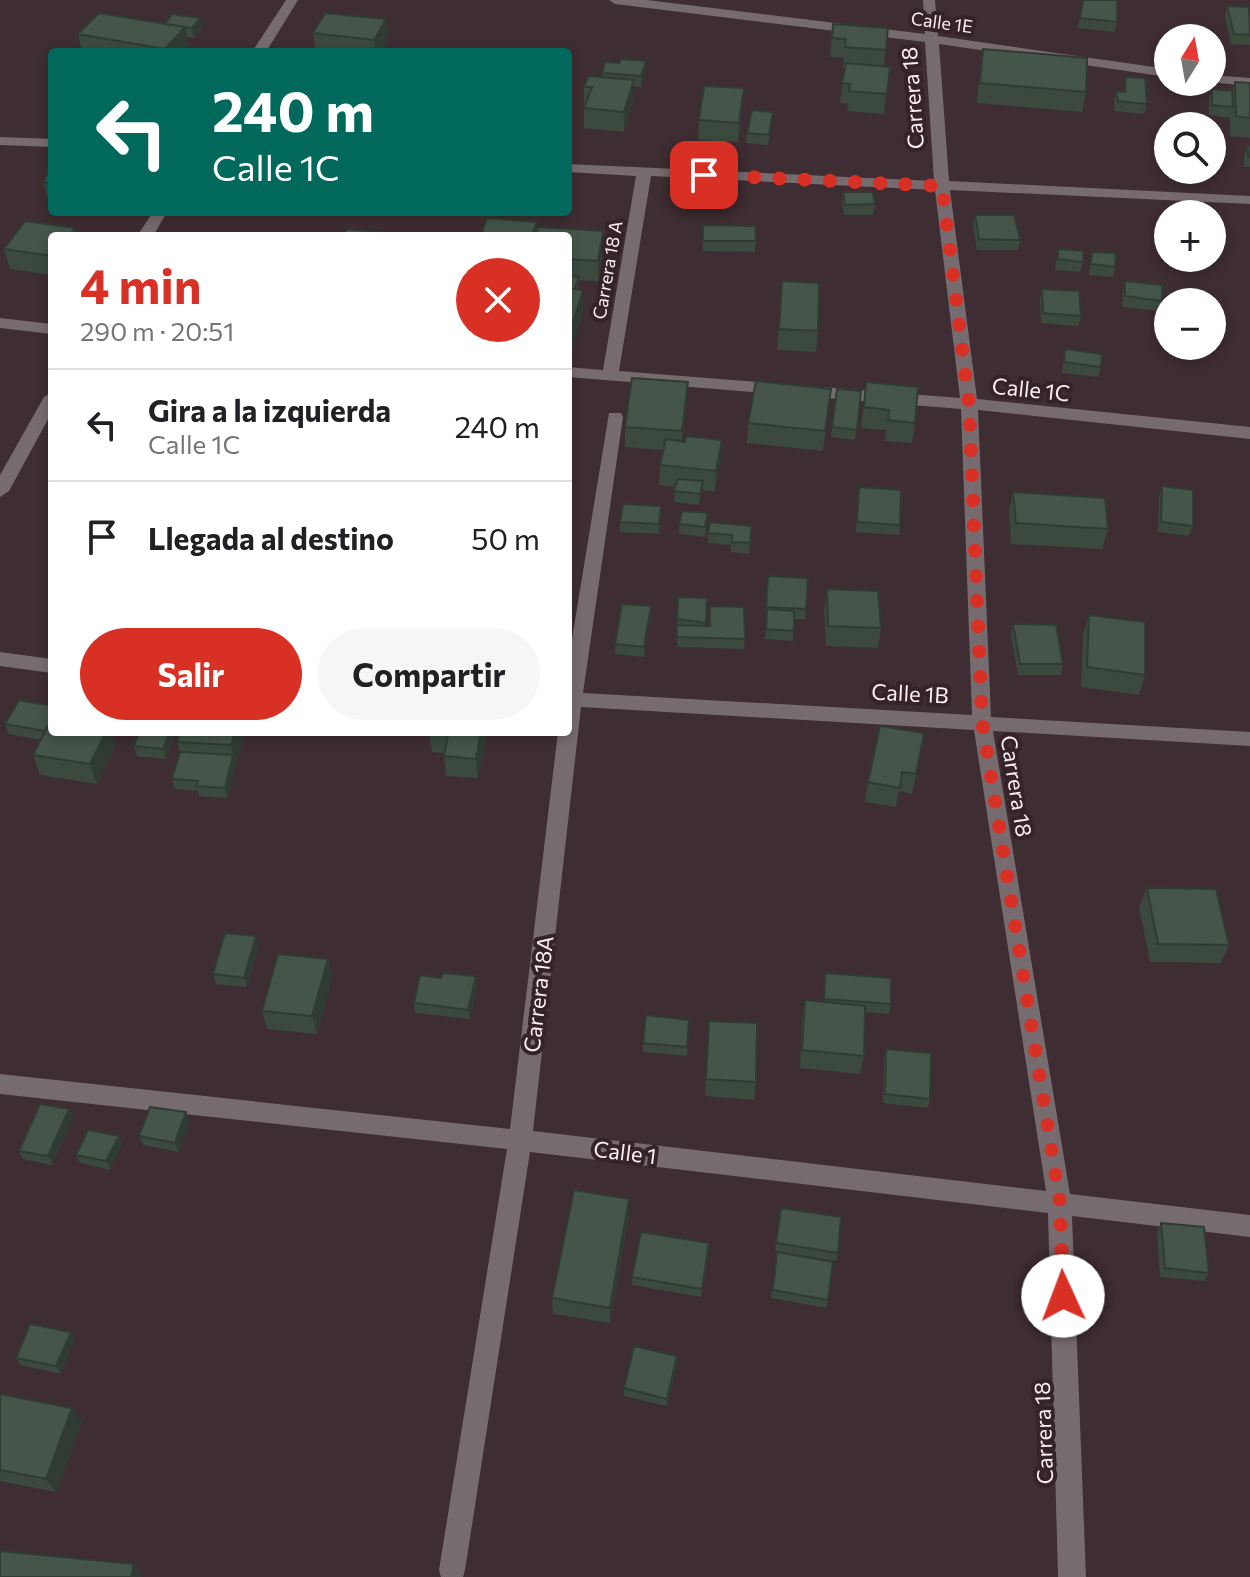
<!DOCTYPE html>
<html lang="es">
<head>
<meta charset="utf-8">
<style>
	body { margin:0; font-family:Commissioner,sans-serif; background:#f6f6f6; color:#202124; height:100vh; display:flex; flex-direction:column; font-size:30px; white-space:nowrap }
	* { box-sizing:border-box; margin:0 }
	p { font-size:26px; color:#757577 }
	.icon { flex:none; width:44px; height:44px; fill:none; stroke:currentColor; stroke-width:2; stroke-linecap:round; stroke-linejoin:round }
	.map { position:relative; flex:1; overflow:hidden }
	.sheet { position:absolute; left:48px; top:232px; width:524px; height:504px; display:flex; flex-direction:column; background:#fff; border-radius:8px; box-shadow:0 4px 12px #0003 }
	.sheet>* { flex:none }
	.hud { position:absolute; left:48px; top:48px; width:524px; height:168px; border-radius:8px; box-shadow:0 4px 12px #0003; background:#00695c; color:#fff; overflow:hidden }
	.needle { width:52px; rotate:11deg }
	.fabs { position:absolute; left:1154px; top:24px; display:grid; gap:16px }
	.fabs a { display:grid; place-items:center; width:72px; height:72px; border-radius:50%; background:#fff; box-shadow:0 4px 12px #0003; font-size:40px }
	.pin { position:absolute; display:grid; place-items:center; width:68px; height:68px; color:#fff; margin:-34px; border-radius:16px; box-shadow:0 4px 12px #0006 }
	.me { position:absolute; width:88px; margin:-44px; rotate:358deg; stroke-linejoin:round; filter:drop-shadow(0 0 6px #0008) }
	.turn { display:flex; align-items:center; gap:28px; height:168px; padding:0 32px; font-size:36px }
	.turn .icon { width:104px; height:104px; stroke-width:2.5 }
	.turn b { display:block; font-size:56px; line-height:68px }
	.round { display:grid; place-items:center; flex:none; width:84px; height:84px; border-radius:42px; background:#f6f6f6 }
	.overview { display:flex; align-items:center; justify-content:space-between; height:136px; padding:0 32px }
	h1 { font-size:48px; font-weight:700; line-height:60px; color:#d93025 }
	.cta { display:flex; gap:16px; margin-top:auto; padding:16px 32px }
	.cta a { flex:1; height:92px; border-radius:48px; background:#d93025; color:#fff; font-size:32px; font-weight:700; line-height:92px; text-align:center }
	.cta a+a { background:#f6f6f6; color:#202124 }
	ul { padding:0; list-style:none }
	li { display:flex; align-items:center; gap:24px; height:112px; padding:0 32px; border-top:2px solid #e0e0e0 }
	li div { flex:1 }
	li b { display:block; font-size:30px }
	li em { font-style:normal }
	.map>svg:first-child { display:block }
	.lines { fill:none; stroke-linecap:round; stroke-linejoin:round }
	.minor { fill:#766c6f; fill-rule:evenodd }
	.wall { fill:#3b493f }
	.shaded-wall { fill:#303c33 }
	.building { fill:#455549; stroke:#303c33; stroke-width:2 }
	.route { stroke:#d93025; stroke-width:14; stroke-dasharray:0 25.2 }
	.labels { text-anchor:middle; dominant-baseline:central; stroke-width:8; stroke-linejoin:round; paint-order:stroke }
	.far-street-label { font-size:18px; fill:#fbeff3; stroke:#342328 }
	.street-label { font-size:22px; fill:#fbeff3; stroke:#342328 }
</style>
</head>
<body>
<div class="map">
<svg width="1250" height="1577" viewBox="0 0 1250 1577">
	<rect width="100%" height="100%" fill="#3e2d32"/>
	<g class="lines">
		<path class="minor" d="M286,0H298L266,52H252Z
			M609,0H647L925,34L923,0H935L938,36L1168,69V77L939,44L949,181L1250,196V204L950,190L977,399L1250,427V439L978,410L991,717L1250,732V746L993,731L1070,1194L1250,1215V1237L1072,1216L1086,1577H1058L1048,1213L530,1152L465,1570L463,1577H441L439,1570L507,1149L0,1094V1074L510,1129L558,732H568V663L609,413H621L623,417L583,693L972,715L961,409L568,377V367L603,370L636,176L568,172V164L934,181L925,42L615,4ZM651,176L935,190L960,398L619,371ZM581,707L974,730L1046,1191L533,1131Z
			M1212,75L1250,78V86L1208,82H1212Z
			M0,137L52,139V147L0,145Z
			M153,212H167L153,236H137Z
			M0,318L52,324V334L0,328Z
			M52,392V412L9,491L0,497V475L44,397Z
			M0,652L52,659V673L0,666Z"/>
	</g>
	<path class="wall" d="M1083,0L1117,22L1114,32L1078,28Z
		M1227,6L1250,11V45L1231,44L1225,16Z
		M200,18L202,28L194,38L187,37L189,46L184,52H82L78,34L165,24Z
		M386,19L388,39L381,52H316L313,33Z
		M833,24L888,28L884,67H890L884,114L847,111L848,104L840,103L845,67H843L844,58L830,57Z
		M983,49L1086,92L1082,112L977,103L980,68Z
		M646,61V71L641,87L633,86V100L624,132L584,128V87L602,78V73Z
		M1126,77L1147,104L1144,114L1115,111L1114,101L1116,91L1124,92Z
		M1235,82L1250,83V138L1230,136V118L1209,115V99L1212,89L1232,91Z
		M744,88L738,142L698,140L699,120Z
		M773,112L768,145L746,143L747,133Z
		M1247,146H1250V167H1244V156Z
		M52,165V203L49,202L43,182Z
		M843,192L875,204L873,215H844L842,202Z
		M273,212H298V214L273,215Z
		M426,212H475L474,215L426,214Z
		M975,215L1020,240L1018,250H977L973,225Z
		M487,218L537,222V232L538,227L603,231V252L598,281L579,280L578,289L583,290V310L571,354L568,353V236H536L537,234L536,236H481Z
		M703,225L756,241L755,252L703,251Z
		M52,236V275L10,269L4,249Z
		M1058,249L1083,262L1080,272L1055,270Z
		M1092,252L1115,267L1113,277L1089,275Z
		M782,281L818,331L816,352L777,350Z
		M1125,281L1162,301L1159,311L1122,307L1123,291Z
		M1042,289L1081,316L1078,326L1041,323L1040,299Z
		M1065,349L1101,367L1098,377L1062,373Z
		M866,382L915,423L912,443L885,441L886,430L861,428Z
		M831,389L823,451L747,443L748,423Z
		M837,389L861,391L855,440L831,437Z
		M687,402L682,441L721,460L715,492L702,490L699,505L674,502L675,487L659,485L660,465L664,450L625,447V427Z
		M1162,486L1193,526L1189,536L1158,532L1159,496Z
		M859,487L900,525L899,535L856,532Z
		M1013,492L1108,529L1102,549L1011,544L1009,512Z
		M661,506L659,534L620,532V522Z
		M708,513L705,537L679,534V524Z
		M752,526L749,554L731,552V545L708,543V533Z
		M768,576L806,609L805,619H794L793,641L765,639Z
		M827,589L881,628L878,648L826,646L824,609Z
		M678,597L707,598L705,626L745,639L744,649L677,647Z
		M651,606V616L644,657L615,654V644Z
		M1089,615L1145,675L1139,695L1081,687L1083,635Z
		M1013,624L1063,664L1061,675H1018L1011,635Z
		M5,724L52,732L116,745L97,784L40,775L33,755L41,740L9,734Z
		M139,732H177L166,759L137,756L134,746Z
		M180,732H245L227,798L199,796L198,791L175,789L172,779L180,752L177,742Z
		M429,732H487L478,778L446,776L444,753L432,752Z
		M924,733L912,794L899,791L896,807L865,802L868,782Z
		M1147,888L1229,945L1221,963L1150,962L1139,907Z
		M259,946L247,987L216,984L213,974Z
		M328,959L332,978L317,1034L267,1029L262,1011Z
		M825,973L891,1004L889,1014L865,1012L864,1056L860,1074L800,1068L802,1018L805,1000L823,1002Z
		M476,976L477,986L470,1019L415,1013L414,1003L441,978Z
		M689,1020L687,1056L643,1052V1043Z
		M709,1021L756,1082L754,1100L705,1096Z
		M886,1049L930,1099L928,1108L883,1103L884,1058Z
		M69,1109L73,1118L52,1165L23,1159L19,1151Z
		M186,1112L190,1121L179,1152L143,1145L139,1136Z
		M119,1136L122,1145L110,1170L80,1163L76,1155Z
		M781,1208L838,1253L836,1261L775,1251Z
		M629,1215L610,1323L553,1314L552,1298Z
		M1161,1223L1209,1273L1204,1281L1160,1277L1157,1232Z
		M709,1243L701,1297L632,1285V1277Z
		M777,1252L828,1300L826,1308L771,1298Z
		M71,1332L75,1340L61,1374L21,1365L16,1358Z
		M677,1356V1364L667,1406L624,1396V1388Z
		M0,1394L82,1422L56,1492L0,1481Z"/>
	<path class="shaded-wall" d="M200,18L202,28L194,38L192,28Z
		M386,19L388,39L381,52H376L374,40Z
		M185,27L189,46L184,52H166L165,49Z
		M646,61V71L641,87V76Z
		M634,80L633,100L624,132V112Z
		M744,88L742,108L738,142L739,123Z
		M537,222L536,236H532Z
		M75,228L77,236H69Z
		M603,231V252L598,281V261Z
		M583,290V310L571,354L570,333Z
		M688,382L687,402L681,451L682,431Z
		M722,440L721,460L715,492L716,471Z
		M703,481L702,492L699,505L700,494Z
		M651,606V616L644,657V647Z
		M106,732H111L116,745L97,784L90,764Z
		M170,732H177L166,759L163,749Z
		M235,732H245L227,798L225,788L233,755L231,745Z
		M481,732H487L478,778L476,759Z
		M256,936L259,946L247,987L244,978Z
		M328,959L332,978L317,1034L312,1016Z
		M476,976L477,986L470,1019L468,1010Z
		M69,1109L73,1118L52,1165L48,1156Z
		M186,1112L190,1121L179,1152L175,1143Z
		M119,1136L122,1145L110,1170L106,1161Z
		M629,1199V1215L610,1323V1308Z
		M71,1332L75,1340L61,1374L56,1366Z
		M677,1356V1364L667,1406V1399Z
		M72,1408L82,1422L56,1492L46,1479Z
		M134,1564L143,1577H131Z"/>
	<path class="building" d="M1083,0H1117V22L1080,18Z
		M1227,6L1249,7L1250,35L1234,34Z
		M99,13L185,27L165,49L78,34Z
		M325,13L386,19L374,40L313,33Z
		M172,14L200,18L192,28L165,24Z
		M833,24L888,28L886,50L845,47L846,39L832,38Z
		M983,49L1087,58L1086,92L980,83Z
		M333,50L358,52H332Z
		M621,59L646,61L641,76L602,73L605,62L619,63Z
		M846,63L890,67L887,94L849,91L850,84L842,83Z
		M588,76L634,80L624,112L584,108L592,87H584Z
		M1126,77L1145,78L1147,104L1118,101L1116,91L1125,92Z
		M1235,82L1250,83V118L1236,116Z
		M704,86L744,88L739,123L699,120Z
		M1212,89L1232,91L1233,107L1212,105Z
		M752,110L773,112L769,135L747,133Z
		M1247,146H1250V157L1248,156Z
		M52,165V183L43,182Z
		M843,192H873L875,204L845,205Z
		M975,215H1014L1020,240L979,239Z
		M487,218L537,222L532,236H481Z
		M25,221L75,228L69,236H52V256L4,249Z
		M703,225L755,226L756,241H703Z
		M538,227L603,231L598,261L568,259V236H536Z
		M347,229L407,235L344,236Z
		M1058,249L1083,251V262L1058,259Z
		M1092,252L1116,253L1115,267L1091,264Z
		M568,276L579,277L575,289L568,288Z
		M782,281L819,283L818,331L779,329Z
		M1125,281L1162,285V301L1125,296Z
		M568,288L583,290L570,333H568Z
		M1042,289L1079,291L1081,316L1043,313Z
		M1065,349L1102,354L1101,367L1064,362Z
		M632,378L688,382L682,431L625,427Z
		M756,381L831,389L825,431L748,423Z
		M866,382L918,387L915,423L888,420L889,410L864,407Z
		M837,389L861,391L857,430L832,427Z
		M686,436L722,440L716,471L660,465L666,439L685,442Z
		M678,479L703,481L700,494L674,491Z
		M1162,486L1193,490V526L1161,522Z
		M859,487L901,490L900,525L857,522Z
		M1013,492L1105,498L1108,529L1016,523Z
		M623,504L661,506L659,524L620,522Z
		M682,511L708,513L705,527L679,524Z
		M710,522L752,526L750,543L732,542V535L708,533Z
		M768,576L808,578L806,609L766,607Z
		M827,589L878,591L881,628L828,626Z
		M678,597L707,598L706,623L677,619Z
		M622,604L651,606L644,647L615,644Z
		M710,606L744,607L745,639L677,637V625L710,626Z
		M767,609L794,611V631L766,629Z
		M1089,615L1145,622V675L1087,667Z
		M1013,624L1056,625L1063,664H1020Z
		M19,700L52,706V721L45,731L5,724Z
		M49,724H52V732H106L90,764L33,755Z
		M880,726L924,733L916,774L902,772L900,788L868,782Z
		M139,732H170L163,749L134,746Z
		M180,732H235L231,745L177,742Z
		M429,732H481L476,759L444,756L448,734Z
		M180,752L233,755L225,788L196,786L198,781L172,779Z
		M1147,888L1216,889L1229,945L1158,944Z
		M225,933L256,936L244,978L213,974Z
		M278,954L328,959L312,1016L262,1011Z
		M443,973L476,976L468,1010L414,1003L420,975L441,978Z
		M825,973L891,978V1004L824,999Z
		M805,1000L865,1006L864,1056L802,1050Z
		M646,1015L689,1020L687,1047L643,1043Z
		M709,1021L757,1023L756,1082L706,1079Z
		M886,1049L931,1053L930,1099L885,1094Z
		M40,1104L69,1109L48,1156L19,1151Z
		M150,1107L186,1112L175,1143L139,1136Z
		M88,1130L119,1136L106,1161L76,1155Z
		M574,1190L629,1199L610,1308L552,1298Z
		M781,1208L841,1217L838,1253L776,1243Z
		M1161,1223L1204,1227L1209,1273L1165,1268Z
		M641,1232L709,1243L702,1289L632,1277Z
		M777,1252L833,1262L828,1300L773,1290Z
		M30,1324L71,1332L56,1366L16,1358Z
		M634,1346L677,1356L667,1399L624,1388Z
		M0,1394L72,1408L46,1479L0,1470Z
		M0,1551L134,1564L131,1577H0Z"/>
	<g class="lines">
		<path class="route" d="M704,175L942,186L969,404L982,721L1060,1202L1063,1296"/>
	</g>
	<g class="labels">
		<g class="far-street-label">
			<text transform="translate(942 22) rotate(8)">Calle 1E</text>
			<text transform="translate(607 270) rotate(-80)">Carrera 18 A</text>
		</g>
		<g class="street-label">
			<text transform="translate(912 98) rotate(-94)">Carrera 18</text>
			<text transform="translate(1031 389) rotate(6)">Calle 1C</text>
			<text transform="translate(910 693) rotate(3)">Calle 1B</text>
			<text transform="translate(1017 786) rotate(81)">Carrera 18</text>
			<text transform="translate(538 994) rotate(-83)">Carrera 18A</text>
			<text transform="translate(625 1152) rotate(7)">Calle 1</text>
			<text transform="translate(1043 1433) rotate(-92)">Carrera 18</text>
		</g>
	</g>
</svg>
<div class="fabs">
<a><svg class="needle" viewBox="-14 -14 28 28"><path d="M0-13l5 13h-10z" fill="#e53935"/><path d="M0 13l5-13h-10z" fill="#757577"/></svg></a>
<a><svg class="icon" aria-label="search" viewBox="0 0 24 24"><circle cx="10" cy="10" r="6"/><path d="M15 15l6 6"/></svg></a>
<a>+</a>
<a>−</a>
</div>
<div class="pin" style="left:704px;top:175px;background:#d93025"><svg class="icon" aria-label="arrive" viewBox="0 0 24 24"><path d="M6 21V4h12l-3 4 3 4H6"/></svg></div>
<svg class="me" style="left:1063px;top:1296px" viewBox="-20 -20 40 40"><circle r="19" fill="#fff"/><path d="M0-13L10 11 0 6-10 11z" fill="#d93025"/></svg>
<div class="hud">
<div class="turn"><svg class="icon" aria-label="left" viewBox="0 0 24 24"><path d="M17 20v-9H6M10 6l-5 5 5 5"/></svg><div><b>240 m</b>Calle 1C</div></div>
</div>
<section class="sheet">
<div class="overview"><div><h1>4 min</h1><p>290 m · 20:51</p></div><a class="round" style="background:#d93025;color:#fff"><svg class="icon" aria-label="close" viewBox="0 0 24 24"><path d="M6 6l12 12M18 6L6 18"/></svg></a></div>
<ul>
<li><svg class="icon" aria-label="left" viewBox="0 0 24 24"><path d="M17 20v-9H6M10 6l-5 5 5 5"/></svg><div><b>Gira a la izquierda</b><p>Calle 1C</p></div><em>240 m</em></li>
<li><svg class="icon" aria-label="arrive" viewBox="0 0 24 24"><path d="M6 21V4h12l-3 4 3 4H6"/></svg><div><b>Llegada al destino</b></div><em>50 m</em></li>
</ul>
<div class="cta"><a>Salir</a><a>Compartir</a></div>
</section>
</div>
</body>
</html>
